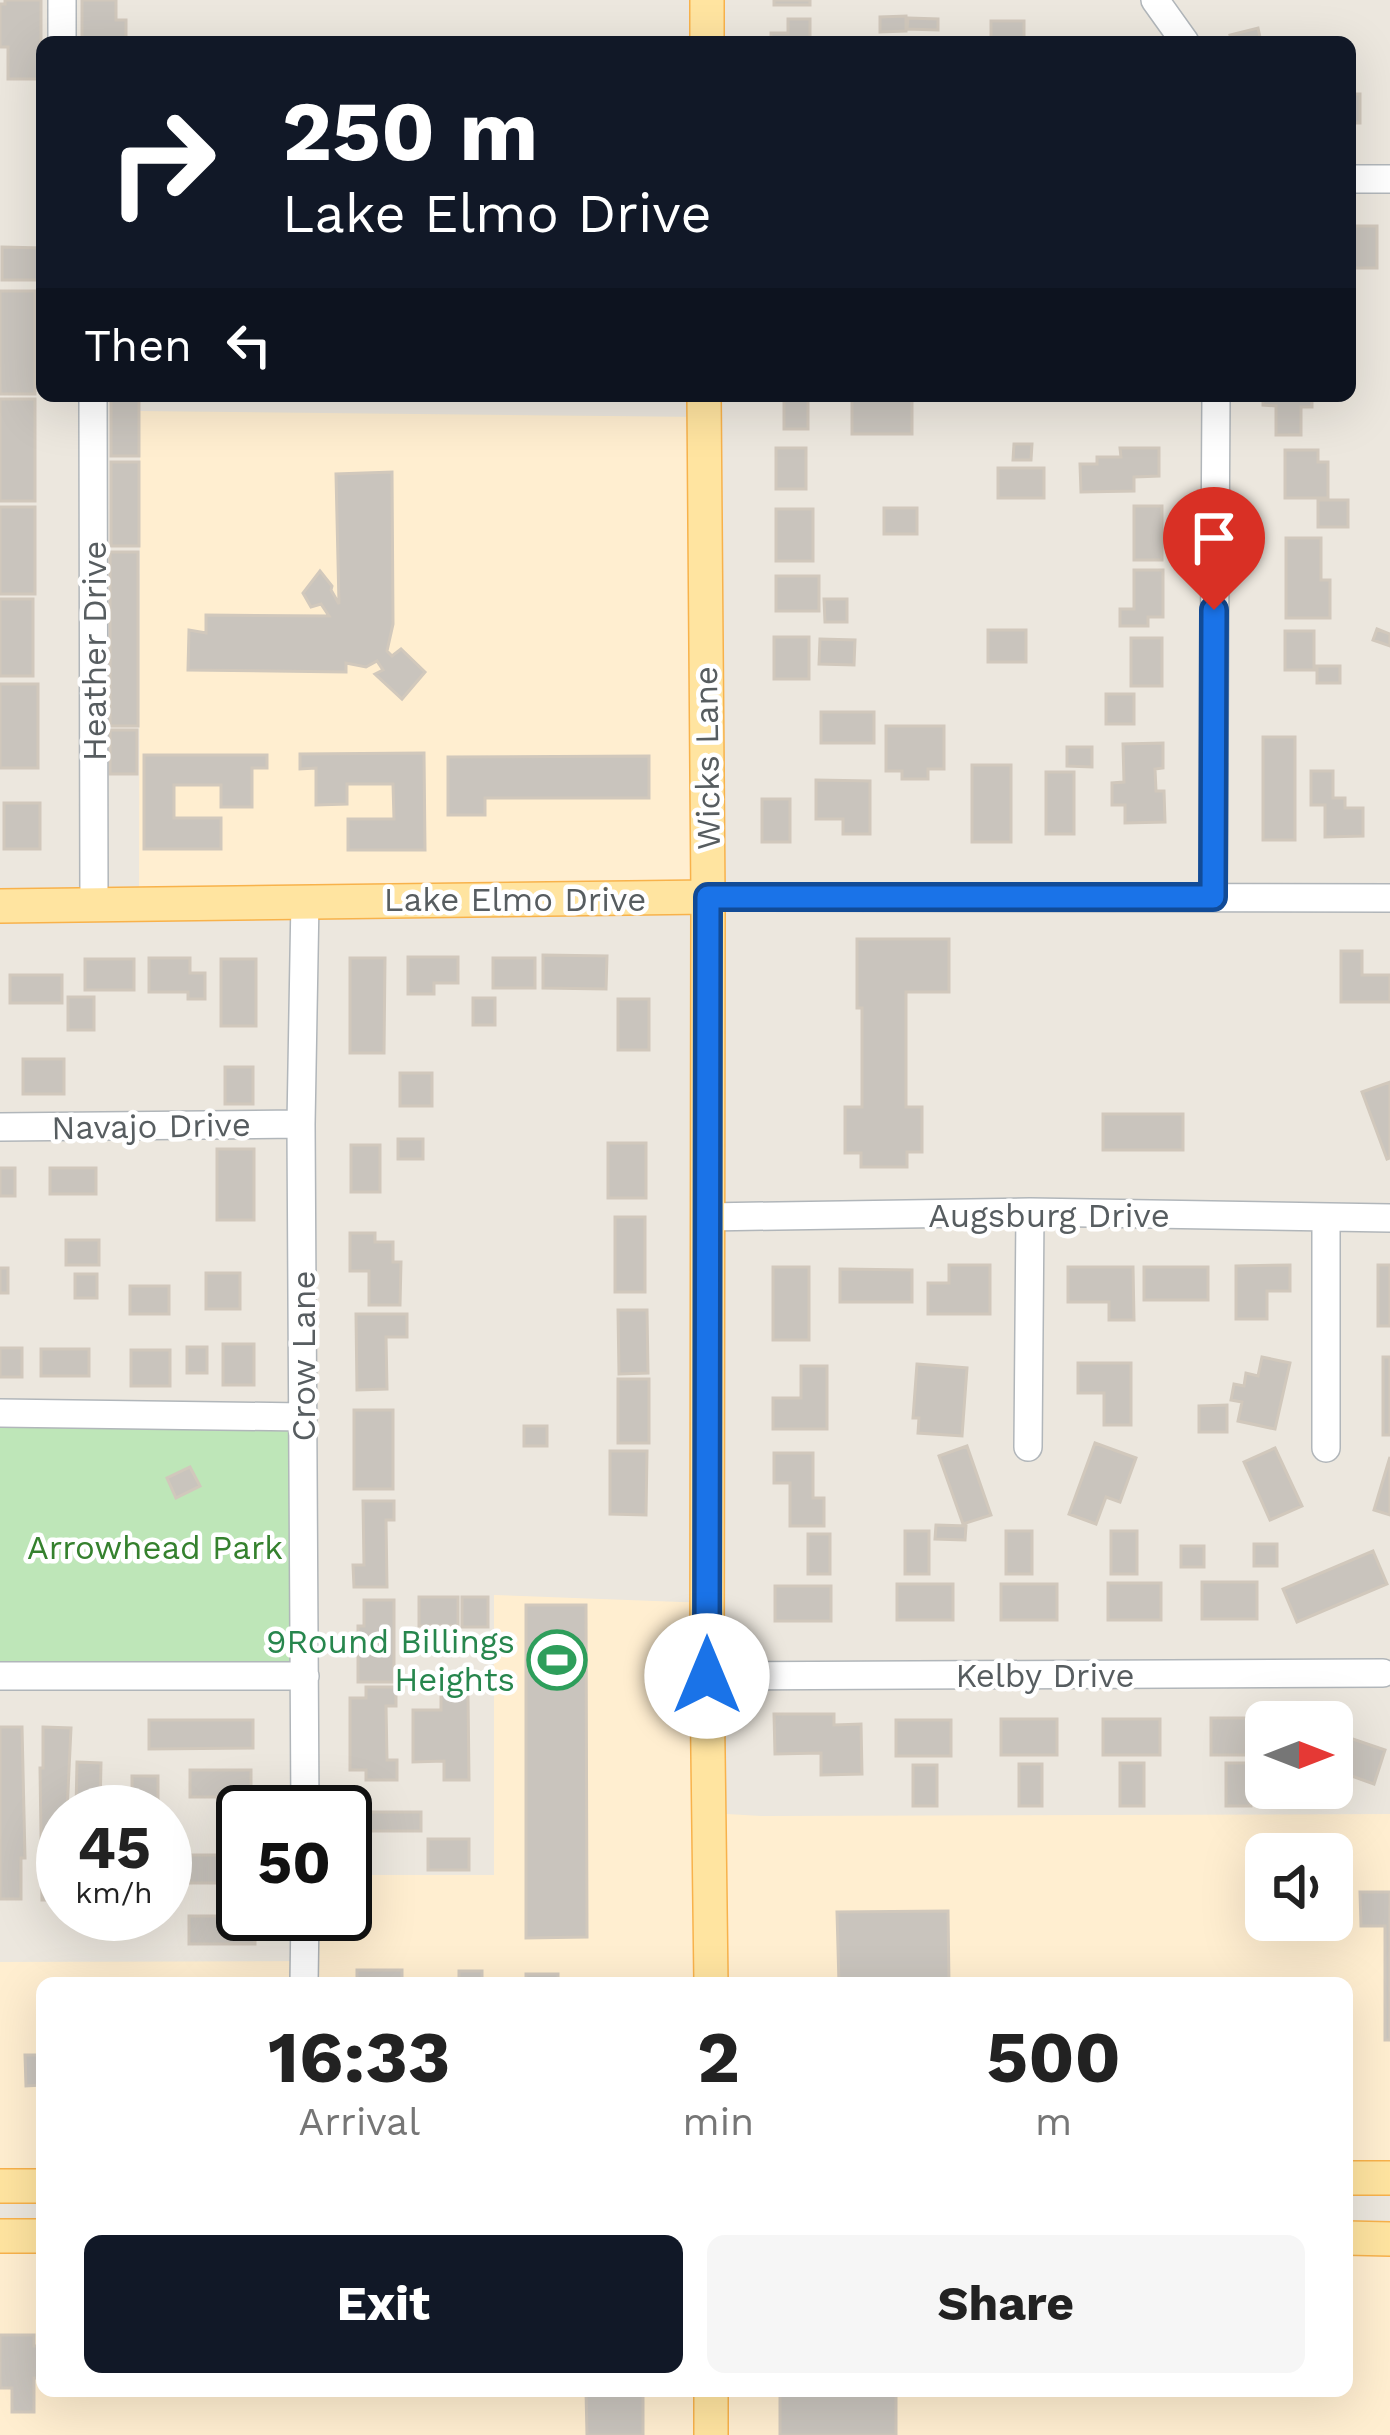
<!DOCTYPE html>
<html lang="en">
<head>
<meta charset="utf-8">
<style>
	body { margin:0; font-family:"Work Sans",sans-serif; background:#f6f6f6; color:#222; height:100vh; display:flex; flex-direction:column; font-size:45px; white-space:nowrap }
	* { box-sizing:border-box; margin:0 }
	p { font-size:39px; color:#767676 }
	.icon { flex:none; width:66px; height:66px; fill:none; stroke:currentColor; stroke-width:2; stroke-linecap:round; stroke-linejoin:round }
	.map { position:relative; flex:1; overflow:hidden }
	.details { position:absolute; left:36px; top:1977px; width:1317px; height:420px; display:flex; flex-direction:column; background:#fff; border-radius:18px; box-shadow:0 12px 48px #0002 }
	.details>* { flex:none }
	.banner { position:absolute; left:36px; top:36px; width:1320px; height:366px; border-radius:18px; box-shadow:0 12px 48px #0002; background:#111827; color:#fff; overflow:hidden }
	.needle { width:78px; rotate:90deg }
	.fabs { position:absolute; left:1245px; top:1701px; display:grid; gap:24px }
	.fabs a { display:grid; place-items:center; width:108px; height:108px; border-radius:18px; background:#fff; box-shadow:0 12px 48px #0002; font-size:60px }
	.speed { position:absolute; left:36px; top:1785px; display:flex; gap:24px; font-size:60px; font-weight:700; text-align:center }
	.speed>* { display:grid; place-content:center; width:156px; height:156px; border-radius:50%; background:#fff; box-shadow:0 12px 48px #0002; line-height:1 }
	.speed small { font-size:30px; font-weight:400 }
	.speed .limit { border:6px solid #111; border-radius:18px; background:#fff; color:#111 }
	.pin { position:absolute; display:grid; place-items:center; width:102px; height:102px; color:#fff; margin:-123px -51px; border-radius:50% 50% 50% 0; rotate:-45deg; box-shadow:0 0 12px #0007 }
	.pin .icon { rotate:45deg }
	.me { position:absolute; width:132px; margin:-66px; rotate:0deg; stroke-linejoin:round; filter:drop-shadow(0 0 9px #0008) }
	.turn { display:flex; align-items:center; gap:42px; height:252px; padding:0 48px; font-size:54px }
	.turn .icon { width:156px; height:156px; stroke-width:2.5 }
	.turn b { display:block; font-size:84px; line-height:102px }
	.then { display:flex; align-items:center; height:114px; padding:0 48px; background:#0003; gap:24px; font-size:45px }
	.eta { display:flex; justify-content:space-evenly; align-items:center; height:204px; text-align:center }
	.eta b { font-size:72px; font-weight:700; line-height:84px }
	.cta { display:flex; gap:24px; margin-top:auto; padding:24px 48px }
	.cta a { flex:1; height:138px; border-radius:18px; background:#111827; color:#fff; font-size:48px; font-weight:700; line-height:138px; text-align:center }
	.cta a+a { background:#f6f6f6; color:#222 }
	.map>svg:first-child { display:block }
	.commercial { fill:#ffeed0; fill-rule:evenodd }
	.green { fill:#bee6b8 }
	.building { fill:#c9c4bd; stroke:#d1c8bc; stroke-width:3 }
	.lines { fill:none; stroke-linecap:round; stroke-linejoin:round }
	.minor-casing { stroke:#b1b6ba; stroke-width:30 }
	.major-casing { stroke:#f8b24b; stroke-width:36 }
	.minor { stroke:#fff; stroke-width:27 }
	.major { stroke:#ffe4a0; stroke-width:33 }
	.route-casing { stroke:#114b97; stroke-width:30 }
	.route { stroke:#1a73e8; stroke-width:21 }
	.labels { text-anchor:middle; dominant-baseline:central; stroke-width:9; stroke-linejoin:round; paint-order:stroke }
	.street-label { font-size:33px; fill:#575d60; stroke:#fff }
	.park-label { font-size:33px; fill:#35812e; stroke:#fff }
	.leisure-label { font-size:33px; fill:#27864d; stroke:#fff; text-anchor:end }
</style>
</head>
<body>
<div class="map">
<svg width="1390" height="2435" viewBox="0 0 1390 2435">
	<rect width="100%" height="100%" fill="#ece7de"/>
	<path class="commercial" d="M140,411L704,417L708,897L139,905Z
		M494,1595L708,1603L710,1813L761,1816L1390,1814V2178H1347V1983H42V2186H0V1962L303,1961L305,1914H345V1875H494ZM1266,1854H1332V1920H1266Z
		M42,2236V2391H1347V2240H1390V2435H0V2237Z"/>
	<path class="green" d="M0,1413L294,1426L297,1676L0,1671Z"/>
	<path class="building" d="M5,0H41V79H8V47H0V4H5Z
		M82,0H116V20H126V42H82Z
		M774,0H810V5H774Z
		M906,16V31L880,32V17Z
		M908,18L938,19V30L907,29Z
		M788,19H810V41L771,42V33H788Z
		M991,21H1024V42H991Z
		M1258,28L1261,42H1232L1230,35Z
		M1350,94H1360V123H1350Z
		M1350,226H1377V268H1350Z
		M2,247L42,248V280H2Z
		M0,291H35V394H0Z
		M111,396H139V456H111Z
		M784,396H808V429H784Z
		M852,396H912V434H852Z
		M1263,396H1312V407H1301V435H1276V406L1263,405Z
		M0,399H35V501H0Z
		M1014,444H1032L1031,460H1013Z
		M776,448H806V489H776Z
		M1120,448H1159V476L1134,477V491L1081,492L1080,464H1097V457H1121Z
		M1285,450H1318V462H1328V498H1285Z
		M111,462H139V546H111Z
		M998,468H1044V498H998Z
		M392,472L393,624L387,651L392,656L401,649L425,672L402,699L375,674L383,670L377,661L366,667L346,663V672L188,670L189,630L206,633V615L329,616L321,604L311,607L303,593L320,571L332,586L331,590L339,604L336,474Z
		M1318,500H1348V527H1318Z
		M1134,506H1162V560H1134Z
		M0,507H35V594H0Z
		M884,508H917V534H884Z
		M776,509H813V561H776Z
		M1286,538H1321V580H1330V618H1286Z
		M110,552H138V726H110Z
		M1134,570H1163V617H1148V626H1120V609H1134Z
		M776,576H819V611H776Z
		M0,599H33V676H0Z
		M824,599H847V622H825Z
		M1377,629L1390,634V646L1373,640Z
		M988,630H1026V662H988Z
		M1285,631H1314V670H1285Z
		M774,637H809V679H774Z
		M1131,638H1162V686H1131Z
		M820,639L855,640L854,665L819,664Z
		M1317,666H1340V683H1317Z
		M0,684H38V768H0Z
		M1106,694H1134V724H1106Z
		M821,712H874V743H821Z
		M886,726H944V769H928V779H902V771H886Z
		M110,730H137V774H110Z
		M1263,737H1295V840H1263Z
		M1163,743V768L1155,769L1156,791H1164L1165,822L1125,823V805H1112V783L1124,782L1123,744Z
		M1067,747H1092V767L1067,766Z
		M424,753L425,850H348V819H394L393,784H347V804L316,805V768L300,769V754Z
		M144,755H267V768H252V807H221V785H174V818H221V849H144Z
		M649,756V798H485V815H448V757Z
		M972,765H1011V842H972Z
		M1311,771H1333V798H1345V808H1363V836L1325,837V805H1311Z
		M1046,772H1074V834H1046Z
		M816,780L870,781V834H843V819H816Z
		M762,799H790V842H762Z
		M4,803H40V849H4Z
		M857,939H949V992H906V1107H922V1152H907V1167H861V1153H845V1107H862V1008H857Z
		M1341,951H1362V975H1390V1002H1341Z
		M543,955L607,956L606,989L543,988Z
		M408,957H458V983H434V994H408Z
		M149,958H190V973H205V999H188V992H149Z
		M350,958H385L384,1053H350Z
		M493,958H535V988H493Z
		M85,959H134V990H85Z
		M221,959H256V1026H221Z
		M10,975H62V1003H10Z
		M68,997H94V1030H68Z
		M473,998H495V1025H473Z
		M618,999H649V1050H618Z
		M23,1059H64V1094H23Z
		M225,1067H253V1104H225Z
		M400,1073H432V1106H400Z
		M1390,1082V1158L1387,1159L1362,1092Z
		M1103,1114H1183V1150H1103Z
		M398,1139H423V1159H398Z
		M608,1143H646V1198H608Z
		M351,1145H380V1192H351Z
		M217,1149H254V1220H217Z
		M0,1168H15V1196H0Z
		M50,1168H96V1194H50Z
		M615,1217H645V1292H615Z
		M350,1233H375V1242H393V1262H401L400,1305H369V1271H350Z
		M66,1240H99V1265H66Z
		M949,1265H990V1314H928V1283H949Z
		M1290,1265V1291H1267V1319H1236V1266Z
		M1378,1265H1390V1326H1378Z
		M773,1267H809V1340H773Z
		M1068,1267H1133L1134,1320H1109V1302H1068Z
		M1144,1267H1208V1300H1144Z
		M0,1268H8V1293H0Z
		M840,1269L912,1270V1302H840Z
		M206,1273H240V1309H206Z
		M75,1274H97V1298H75Z
		M130,1286H169V1314H130Z
		M618,1310H647L648,1373L619,1374Z
		M356,1314H407V1337H386L387,1389L357,1390Z
		M223,1344H254V1385H223Z
		M187,1347H207V1373H187Z
		M0,1348H22V1377H0Z
		M41,1349H89V1376H41Z
		M131,1350H170V1386H131Z
		M1262,1357L1290,1363L1275,1429L1238,1421L1242,1402L1231,1400L1234,1384L1244,1386L1246,1373L1258,1376Z
		M1383,1357H1390V1435H1383Z
		M1078,1363H1131V1425H1104V1393H1078Z
		M917,1364L967,1368L962,1436L918,1433L919,1418H913Z
		M801,1366H827V1429H773V1398H801Z
		M618,1379H649V1443H618Z
		M1227,1405V1432H1199V1406Z
		M354,1410H393V1489H354Z
		M524,1426H547V1446H524Z
		M1095,1443L1136,1458L1120,1502L1106,1497L1096,1524L1069,1514Z
		M967,1446L991,1515L963,1524L939,1456Z
		M1275,1448L1302,1506L1270,1520L1244,1462Z
		M610,1451H647L646,1515L610,1514Z
		M774,1453H813V1498H824V1526H790V1483H774Z
		M1390,1457V1515L1374,1510Z
		M190,1467L200,1486L176,1498L167,1478Z
		M363,1501H394V1520H386L387,1587H354L353,1565H364Z
		M936,1525L966,1526L965,1540L935,1539Z
		M905,1531H929V1574H905Z
		M1006,1531H1032V1574H1006Z
		M1111,1531H1137V1574H1111Z
		M808,1534H830V1574H808Z
		M1254,1544H1277V1566H1254Z
		M1181,1546H1204V1567H1181Z
		M1373,1551L1387,1584L1297,1622L1283,1589Z
		M1202,1582H1257V1619H1202Z
		M1108,1583H1161V1620H1108Z
		M897,1584H953V1620H897Z
		M1001,1584H1057V1620H1001Z
		M775,1586H831V1621H775Z
		M419,1597H458V1626H419Z
		M462,1597H488V1627H462Z
		M364,1600H394V1682H358V1626H364Z
		M526,1605H586L587,1937L526,1938Z
		M366,1687H396V1706H386L387,1760H397V1780H366V1770H350V1698H366Z
		M441,1695H468L469,1780H444V1761L413,1762V1710H441Z
		M774,1714H834V1725L861,1724L862,1774L821,1775V1753L775,1754Z
		M1211,1718H1266V1755H1211Z
		M1001,1719H1057V1755H1001Z
		M1103,1719H1160V1755H1103Z
		M149,1720H253V1748L149,1749Z
		M896,1720H951V1756H896Z
		M0,1727H22L25,1858H21V1899H0Z
		M43,1727L71,1728L67,1812H63V1900H42L40,1768H43Z
		M1332,1732L1385,1750L1374,1784L1332,1769Z
		M77,1762L101,1763L100,1810H76Z
		M1120,1763H1144V1806H1120Z
		M1226,1763H1251V1806H1226Z
		M1019,1764H1042V1806H1019Z
		M913,1765H937V1806H913Z
		M190,1770H251V1797H190Z
		M132,1776H158V1812H132Z
		M355,1812H421V1831H355Z
		M428,1839H469V1870H428Z
		M189,1855H243V1883H189Z
		M1360,1892H1390V2040H1385V1926H1361Z
		M948,1911L949,1983H839L837,1912Z
		M189,1916H255V1944H189Z
		M357,1970H402V1983H357Z
		M459,1971H482V1983H459Z
		M526,1974H558V1983H526Z
		M1265,1980V1983H1173V1982Z
		M25,2055H42V2085L26,2086Z
		M0,2335H34V2346H42V2378H34V2412H12V2388H0Z
		M586,2391H643V2435H587Z
		M780,2391H896V2435H780Z"/>
	<g class="lines">
		<defs>
			<path id="minor" d="M62,0V42
				M1155,0L1185,42
				M1350,179H1390
				M93,396L94,906
				M708,897L1390,898
				M1213,897L1216,396
				M305,900L301,1124L305,1812
				M0,1127L301,1124
				M707,1217L1030,1212L1390,1218
				M1326,1219V1448
				M0,1413L303,1417
				M1028,1447L1030,1212
				M0,1676H305
				M707,1676L1383,1673
				M304,1983L305,1914"/>
			<path id="major" d="M707,0V42
				M704,396L708,897L707,1676L711,1983
				M0,906L708,897
				M1347,2178H1390
				M0,2186H42
				M0,2236H42
				M1347,2238L1390,2239
				M711,2391V2435"/>
		</defs>
		<use href="#minor" class="minor-casing"/>
		<use href="#major" class="major-casing"/>
		<use href="#minor" class="minor"/>
		<use href="#major" class="major"/>
	</g>
	<g class="lines">
		<defs>
			<path id="route" d="M707,1676L708,897H1213L1214,610"/>
		</defs>
		<use href="#route" class="route-casing"/>
		<use href="#route" class="route"/>
	</g>
	<defs>
		<symbol id="stadium-ring" viewBox="-11 -11 22 22"><circle r="9.5" fill="#fff" stroke="#2e9e5b" stroke-width="1.5"/><path d="M0-5a6.5 5 0 1 0 0 10a6.5 5 0 1 0 0-10ZM-3.5-1.8h7v3.6h-7Z" fill="#2e9e5b"/></symbol>
	</defs>
	<g fill-rule="evenodd">
		<use href="#stadium-ring" x="524" y="1627" width="66" height="66"/>
	</g>
	<g class="labels">
		<g class="street-label">
			<text transform="translate(94 651) rotate(-90)">Heather Drive</text>
			<text transform="translate(707 758) rotate(-91)">Wicks Lane</text>
			<text x="515" y="899">Lake Elmo Drive</text>
			<text transform="translate(151 1126) rotate(-1)">Navajo Drive</text>
			<text x="1049" y="1215">Augsburg Drive</text>
			<text transform="translate(303 1356) rotate(-90)">Crow Lane</text>
			<text x="1045" y="1675">Kelby Drive</text>
		</g>
		<g class="park-label">
			<text x="155" y="1547">Arrowhead Park</text>
		</g>
		<g class="leisure-label">
			<text x="515" y="1641">9Round Billings<tspan x="515" dy="38">Heights</tspan></text>
		</g>
	</g>
</svg>
<div class="fabs">
<a><svg class="needle" viewBox="-14 -14 28 28"><path d="M0-13l5 13h-10z" fill="#e53935"/><path d="M0 13l5-13h-10z" fill="#767676"/></svg></a>
<a><svg class="icon" aria-label="sound" viewBox="0 0 24 24"><path d="M4 9h4l5-4v14l-5-4H4zM17 9q2 3 0 6"/></svg></a>
</div>
<div class="speed"><div>45<small>km/h</small></div><div class="limit">50</div></div>
<div class="pin" style="left:1214px;top:610px;background:#d93025"><svg class="icon" aria-label="arrive" viewBox="0 0 24 24"><path d="M6 21V4h12l-3 4 3 4H6"/></svg></div>
<svg class="me" style="left:707px;top:1676px" viewBox="-20 -20 40 40"><circle r="19" fill="#fff"/><path d="M0-13L10 11 0 6-10 11z" fill="#1a73e8"/></svg>
<div class="banner">
<div class="turn"><svg class="icon" aria-label="right" viewBox="0 0 24 24"><path d="M7 20v-9h11M14 6l5 5-5 5"/></svg><div><b>250 m</b>Lake Elmo Drive</div></div>
<div class="then">Then<svg class="icon" aria-label="left" viewBox="0 0 24 24"><path d="M17 20v-9H6M10 6l-5 5 5 5"/></svg></div>
</div>
<section class="details">
<div class="eta">
<div><b>16:33</b><p>Arrival</p></div>
<div><b>2</b><p>min</p></div>
<div><b>500</b><p>m</p></div>
</div>
<div class="cta"><a>Exit</a><a>Share</a></div>
</section>
</div>
</body>
</html>
